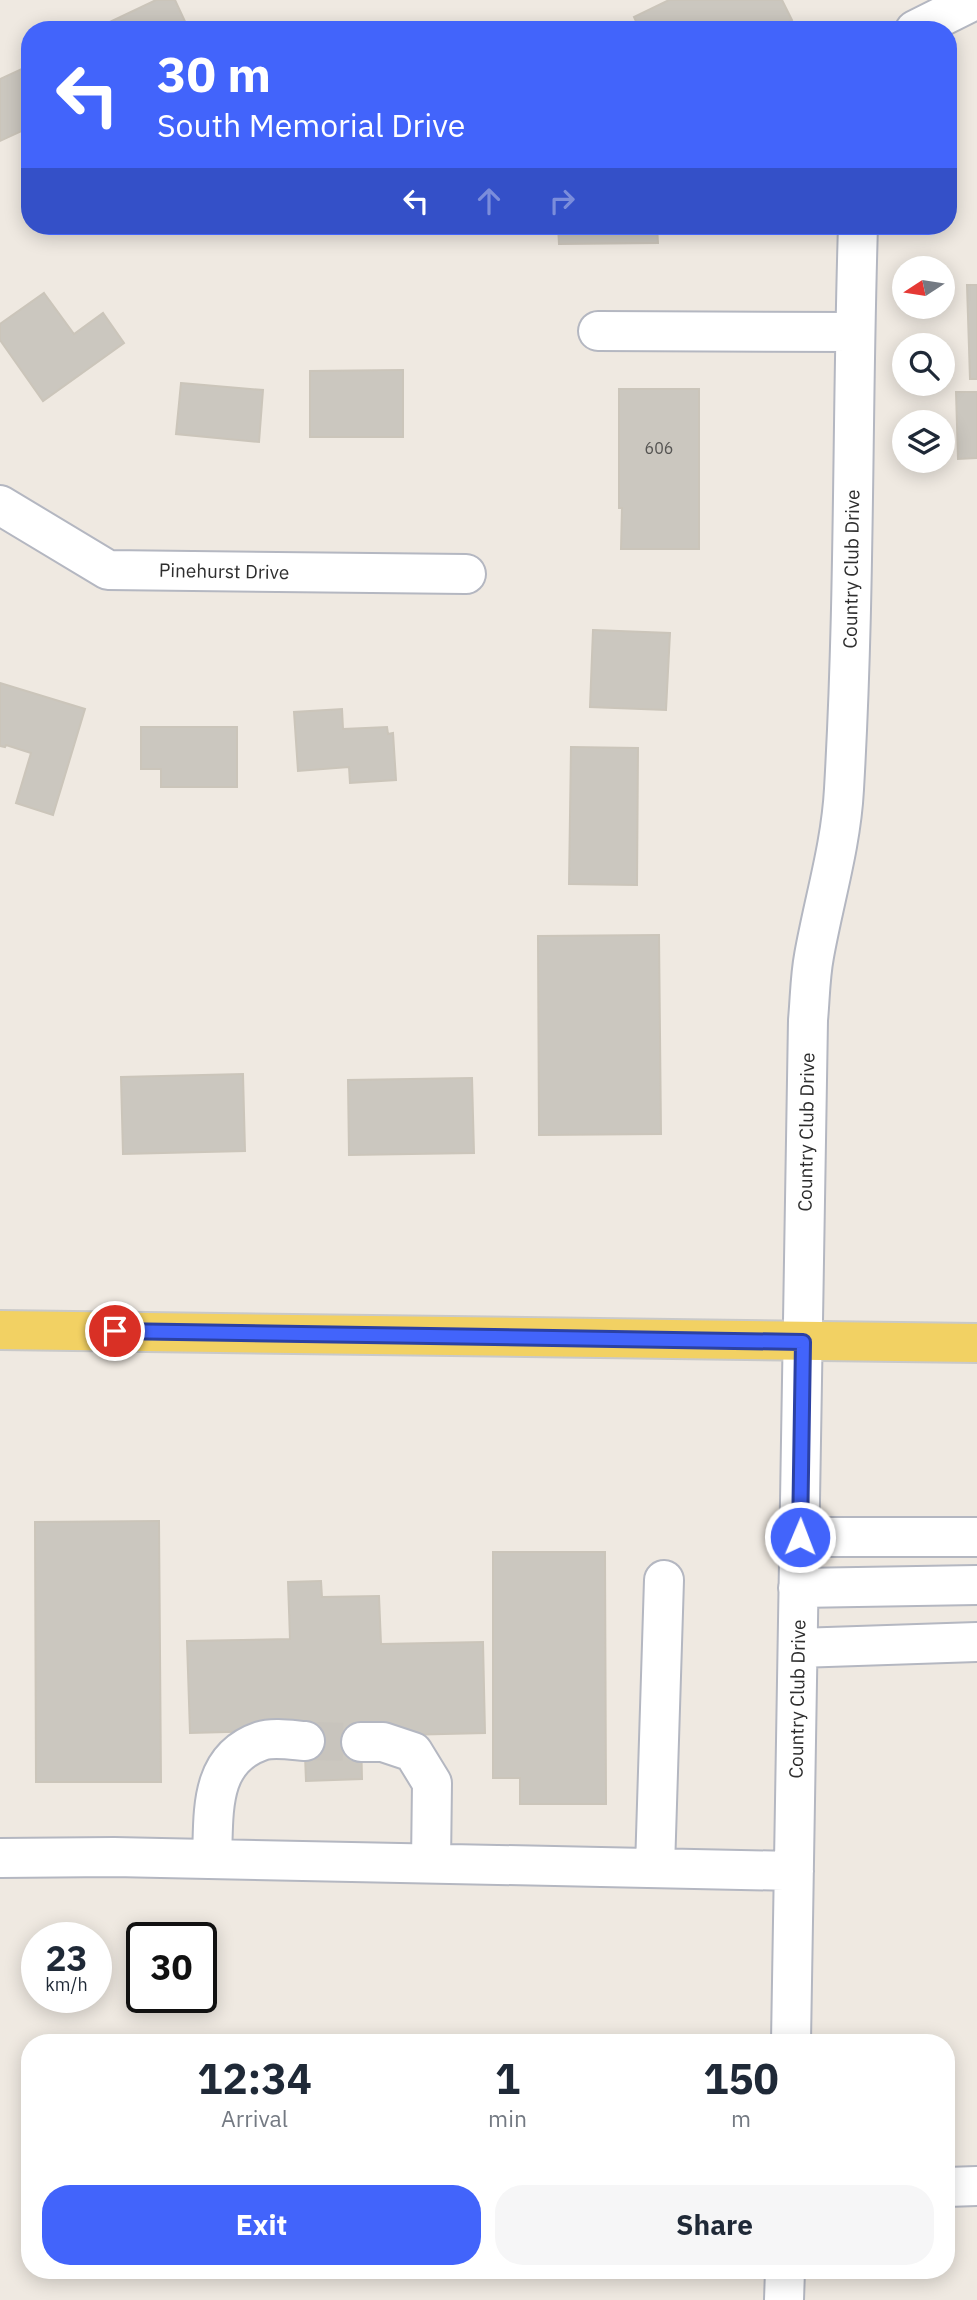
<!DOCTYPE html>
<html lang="en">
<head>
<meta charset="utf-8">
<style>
	body { margin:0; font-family:"IBM Plex Sans",sans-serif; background:#f6f6f7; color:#1f2937; height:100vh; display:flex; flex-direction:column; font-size:26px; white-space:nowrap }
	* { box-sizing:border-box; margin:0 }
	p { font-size:23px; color:#747a83 }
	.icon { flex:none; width:38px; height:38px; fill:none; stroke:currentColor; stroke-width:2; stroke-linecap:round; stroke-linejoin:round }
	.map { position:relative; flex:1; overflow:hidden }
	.drawer { position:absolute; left:21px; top:2034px; width:934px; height:245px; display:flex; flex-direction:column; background:#fff; border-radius:28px; box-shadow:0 4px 18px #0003 }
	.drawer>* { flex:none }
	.banner { position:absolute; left:21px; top:21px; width:936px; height:214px; border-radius:28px; box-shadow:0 4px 18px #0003; background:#4264fb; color:#fff; overflow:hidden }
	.needle { width:46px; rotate:258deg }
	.controls { position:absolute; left:892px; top:256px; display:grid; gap:14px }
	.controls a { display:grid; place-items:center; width:63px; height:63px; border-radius:50%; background:#fff; box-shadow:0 4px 18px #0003; font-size:35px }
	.speed { position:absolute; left:21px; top:1922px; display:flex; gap:14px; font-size:35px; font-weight:700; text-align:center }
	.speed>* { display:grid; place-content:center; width:91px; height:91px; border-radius:50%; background:#fff; box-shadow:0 4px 18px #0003; line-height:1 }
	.speed small { font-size:18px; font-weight:400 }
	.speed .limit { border:4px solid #111; border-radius:10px; background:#fff; color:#111 }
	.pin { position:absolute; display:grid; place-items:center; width:60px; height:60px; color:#fff; margin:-30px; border:4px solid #fff; border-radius:50%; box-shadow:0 2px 7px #0007 }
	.me { position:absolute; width:77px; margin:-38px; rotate:1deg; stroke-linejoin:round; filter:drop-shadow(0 0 5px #0008) }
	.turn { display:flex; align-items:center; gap:24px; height:147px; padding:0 21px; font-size:32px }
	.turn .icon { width:91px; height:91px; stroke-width:2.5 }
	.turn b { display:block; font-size:49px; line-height:60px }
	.lanes { display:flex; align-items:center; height:66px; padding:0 21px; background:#0003; justify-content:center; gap:35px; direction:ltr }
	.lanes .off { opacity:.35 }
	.eta { display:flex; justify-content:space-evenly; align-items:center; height:119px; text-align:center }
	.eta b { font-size:42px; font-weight:700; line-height:49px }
	.cta { display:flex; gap:14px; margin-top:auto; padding:14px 21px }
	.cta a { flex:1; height:80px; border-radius:28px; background:#4264fb; color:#fff; font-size:28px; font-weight:700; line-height:80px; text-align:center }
	.cta a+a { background:#f6f6f7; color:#1f2937 }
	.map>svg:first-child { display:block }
	.building { fill:#cbc7bf; stroke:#cbc5ba; stroke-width:2 }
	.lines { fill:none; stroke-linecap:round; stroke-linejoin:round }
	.minor-tunnel { stroke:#c8c4bd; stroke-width:38; stroke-dasharray:38 19; stroke-linecap:butt }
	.minor-casing { stroke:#b4b7c1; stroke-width:42 }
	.major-casing { stroke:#c9c9c9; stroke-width:42 }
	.minor { stroke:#fff; stroke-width:38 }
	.major { stroke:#f2d163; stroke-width:38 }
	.route-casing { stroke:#2b41a3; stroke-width:18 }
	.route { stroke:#4264fb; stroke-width:12 }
	.labels { text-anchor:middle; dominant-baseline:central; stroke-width:5; stroke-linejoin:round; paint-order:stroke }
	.number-label { font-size:16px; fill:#555452 }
	.street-label { font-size:19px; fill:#2e2e2e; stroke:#fff }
</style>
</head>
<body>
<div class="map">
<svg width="977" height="2300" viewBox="0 0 977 2300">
	<rect width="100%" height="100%" fill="#efe9e1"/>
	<path class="building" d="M156,0H175L189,30H93Z
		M669,0H782L792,20L773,30H640L634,17Z
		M26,67L30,76V127L0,141V79Z
		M558,226H657L658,243L559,244Z
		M967,285H977V379H970Z
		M44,293L74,334L103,313L124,343L43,401L0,340V324Z
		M403,370V437H310V371Z
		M181,383L263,390L259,442L176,434Z
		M619,389H699V549H621L622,508H619Z
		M956,392H977V458L958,459Z
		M593,630L670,633L666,710L590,707Z
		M0,683L85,709L53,815L16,803L31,753L6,745L5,747L0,746Z
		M342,709L343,729L387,727L388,734L393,733L396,780L350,783L349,767L298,771L294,712Z
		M141,727H237V787H161V769H141Z
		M571,747L638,748L637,885L569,884Z
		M659,935L661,1134L539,1135L538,936Z
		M243,1074L245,1151L123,1154L121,1077Z
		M472,1078L474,1153L349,1155L348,1080Z
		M159,1521L161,1782H36L35,1522Z
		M493,1552H605L606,1804H520V1778H493Z
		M321,1581L322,1597L379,1596L381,1644L483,1642L485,1733L361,1736L362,1779L306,1781L304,1730L190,1733L187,1641L290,1639L288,1582Z"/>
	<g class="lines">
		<path class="minor-tunnel" d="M305,1741L361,1742"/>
		<defs>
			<path id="minor" d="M915,30L975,0
				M598,331L855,332
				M0,505L108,570L466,574
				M800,1537H977
				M798,1588L977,1585
				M798,1648L977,1642
				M361,1742H383L413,1752L432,1783L431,1863
				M0,1858L114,1857L794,1871
				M212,1859C214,1814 208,1759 261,1741C273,1737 292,1740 305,1741
				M655,1868L664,1580
				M791,2042L808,1020C810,999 810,977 814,956C824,900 841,846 844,789C855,601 852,413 858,226
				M947,2187L977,2186
				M784,2300L785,2270"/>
			<path id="major" d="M0,1330L977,1343"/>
		</defs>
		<use href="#minor" class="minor-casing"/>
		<use href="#major" class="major-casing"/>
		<use href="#minor" class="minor"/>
		<use href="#major" class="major"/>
	</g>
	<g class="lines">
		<defs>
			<path id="route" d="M115,1331L803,1342L800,1537"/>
		</defs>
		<use href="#route" class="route-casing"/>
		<use href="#route" class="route"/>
	</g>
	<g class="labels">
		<g class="number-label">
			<text x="659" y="448">606</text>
		</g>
		<g class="street-label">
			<text transform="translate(851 569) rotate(-89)">Country Club Drive</text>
			<text transform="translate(224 571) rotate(1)">Pinehurst Drive</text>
			<text transform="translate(806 1132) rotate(-89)">Country Club Drive</text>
			<text transform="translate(797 1699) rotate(-89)">Country Club Drive</text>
		</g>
	</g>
</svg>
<div class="controls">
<a><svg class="needle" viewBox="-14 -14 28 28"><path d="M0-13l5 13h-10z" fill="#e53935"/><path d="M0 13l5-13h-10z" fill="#747a83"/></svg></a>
<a><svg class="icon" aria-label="search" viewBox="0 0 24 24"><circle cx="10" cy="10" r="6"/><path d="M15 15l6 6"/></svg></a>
<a><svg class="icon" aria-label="layers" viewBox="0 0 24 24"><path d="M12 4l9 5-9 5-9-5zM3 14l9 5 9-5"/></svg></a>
</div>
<div class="speed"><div>23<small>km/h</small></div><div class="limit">30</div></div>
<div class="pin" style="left:115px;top:1331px;background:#d93025"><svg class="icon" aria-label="arrive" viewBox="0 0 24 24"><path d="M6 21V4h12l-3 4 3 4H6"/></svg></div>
<svg class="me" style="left:800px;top:1537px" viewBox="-20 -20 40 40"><circle r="17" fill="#4264fb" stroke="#fff" stroke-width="3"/><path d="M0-11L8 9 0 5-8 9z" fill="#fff"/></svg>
<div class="banner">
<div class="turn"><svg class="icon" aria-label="left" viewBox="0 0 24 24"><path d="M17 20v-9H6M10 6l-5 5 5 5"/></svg><div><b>30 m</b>South Memorial Drive</div></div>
<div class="lanes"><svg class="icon" aria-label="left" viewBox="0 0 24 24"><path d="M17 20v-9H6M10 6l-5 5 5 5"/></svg><svg class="icon off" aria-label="ahead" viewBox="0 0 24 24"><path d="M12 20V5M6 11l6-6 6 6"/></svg><svg class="icon off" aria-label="right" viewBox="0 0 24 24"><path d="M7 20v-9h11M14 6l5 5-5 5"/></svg></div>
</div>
<section class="drawer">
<div class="eta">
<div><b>12:34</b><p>Arrival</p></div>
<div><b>1</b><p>min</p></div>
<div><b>150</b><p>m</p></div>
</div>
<div class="cta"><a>Exit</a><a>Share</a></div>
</section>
</div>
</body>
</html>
